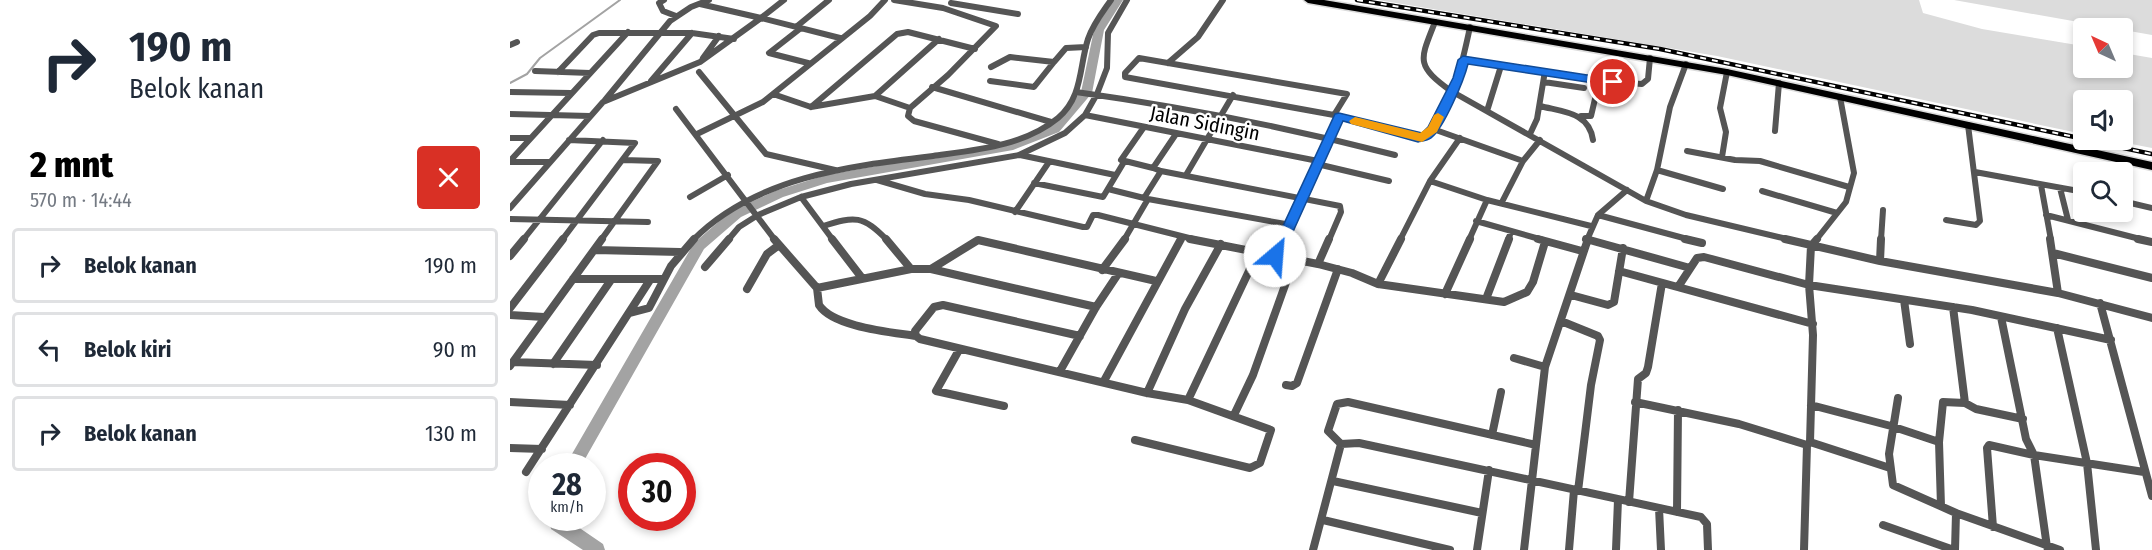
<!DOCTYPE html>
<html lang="id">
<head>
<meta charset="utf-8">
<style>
	body { margin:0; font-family:"Fira Sans Condensed",sans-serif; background:#f6f6f7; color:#1f2937; height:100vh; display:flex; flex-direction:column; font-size:22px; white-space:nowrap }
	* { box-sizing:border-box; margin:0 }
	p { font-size:20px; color:#747a83 }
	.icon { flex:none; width:33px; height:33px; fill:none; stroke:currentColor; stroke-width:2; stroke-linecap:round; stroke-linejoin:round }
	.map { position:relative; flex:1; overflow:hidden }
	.sheet { display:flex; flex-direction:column; background:#fff; width:510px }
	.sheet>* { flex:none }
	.guide { background:#fff; color:#1f2937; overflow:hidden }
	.needle { width:39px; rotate:316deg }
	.controls { position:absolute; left:1563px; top:18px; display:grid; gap:12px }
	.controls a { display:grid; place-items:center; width:60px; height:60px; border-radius:6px; background:#fff; box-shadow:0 3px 9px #0003; font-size:30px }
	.speed { position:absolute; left:18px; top:453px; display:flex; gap:12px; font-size:30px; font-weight:700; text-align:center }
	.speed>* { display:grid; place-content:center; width:78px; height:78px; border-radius:50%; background:#fff; box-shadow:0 3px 9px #0003; line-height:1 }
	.speed small { font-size:15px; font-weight:400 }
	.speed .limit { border:9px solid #d22; background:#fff; color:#111 }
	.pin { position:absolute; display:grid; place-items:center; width:51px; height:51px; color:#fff; margin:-26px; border:3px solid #fff; border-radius:50%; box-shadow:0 2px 6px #0007 }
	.me { position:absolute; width:66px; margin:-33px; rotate:27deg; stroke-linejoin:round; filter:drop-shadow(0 0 4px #0008) }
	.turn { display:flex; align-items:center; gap:21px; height:126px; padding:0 30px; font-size:27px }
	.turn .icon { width:78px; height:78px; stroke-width:2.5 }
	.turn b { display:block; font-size:42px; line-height:51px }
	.round { display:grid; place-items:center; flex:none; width:63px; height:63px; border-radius:6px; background:#f6f6f7 }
	.overview { display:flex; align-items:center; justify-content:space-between; height:102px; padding:0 30px }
	h1 { font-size:36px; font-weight:800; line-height:45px; color:#000 }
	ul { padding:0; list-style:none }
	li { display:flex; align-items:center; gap:18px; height:75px; margin:0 12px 9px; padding:0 18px; border:3px solid #e0e1e3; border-radius:6px }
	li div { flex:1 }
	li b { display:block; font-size:22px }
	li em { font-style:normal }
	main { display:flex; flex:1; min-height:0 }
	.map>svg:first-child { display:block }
	.green { fill:#dcdcdc }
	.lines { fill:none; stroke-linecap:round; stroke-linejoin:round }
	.stream { stroke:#a3a3a3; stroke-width:2 }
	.river { fill:#a3a3a3; fill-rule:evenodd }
	.highway-casing { stroke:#dbdbdb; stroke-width:3 }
	.street-far1 { stroke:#555; stroke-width:6 }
	.street { stroke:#555; stroke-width:8 }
	.highway { fill:#000; fill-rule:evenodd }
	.rail-casing { stroke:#000; stroke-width:4.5 }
	.rail { stroke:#fff; stroke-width:2; stroke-dasharray:6; stroke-linecap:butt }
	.route { fill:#1a73e8; stroke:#114b97; stroke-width:1.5 }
	.slow { fill:#f59e0b }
	.labels { text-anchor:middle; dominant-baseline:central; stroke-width:4.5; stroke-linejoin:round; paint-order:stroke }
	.street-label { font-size:20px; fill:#000; stroke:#fff }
</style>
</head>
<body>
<main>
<section class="sheet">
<div class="guide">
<div class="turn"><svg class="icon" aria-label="right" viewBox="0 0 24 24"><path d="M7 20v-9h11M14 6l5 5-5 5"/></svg><div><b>190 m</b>Belok kanan</div></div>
</div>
<div class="overview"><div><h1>2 mnt</h1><p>570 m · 14:44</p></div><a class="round" style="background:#d93025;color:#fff"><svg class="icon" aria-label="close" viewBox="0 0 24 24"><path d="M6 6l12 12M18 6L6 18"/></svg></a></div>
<ul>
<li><svg class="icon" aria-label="right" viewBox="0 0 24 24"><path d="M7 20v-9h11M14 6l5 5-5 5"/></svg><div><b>Belok kanan</b></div><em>190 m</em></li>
<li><svg class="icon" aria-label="left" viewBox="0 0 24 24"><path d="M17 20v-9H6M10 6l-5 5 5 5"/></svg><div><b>Belok kiri</b></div><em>90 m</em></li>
<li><svg class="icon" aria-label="right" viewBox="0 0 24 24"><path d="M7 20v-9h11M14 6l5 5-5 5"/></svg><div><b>Belok kanan</b></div><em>130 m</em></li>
</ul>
</section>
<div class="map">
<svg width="1642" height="550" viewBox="0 0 1642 550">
	<rect width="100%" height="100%" fill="#fff"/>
	<path class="green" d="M868,0H1409L1413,13L1472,29L1573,46L1574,68H1612L1613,53L1642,58V148L1601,140H1612V100H1574L1573,134L1207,56Z
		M1444,0H1642V35Z"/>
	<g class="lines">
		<path class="stream" d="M0,83L17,74L30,58L110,0"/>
		<path class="river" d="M603,0H613L594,30L582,93L549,132L503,150L317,183L273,197L231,217L194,249L71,466H55L184,243L221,211L265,191L316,175L501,142L541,126L571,92L584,30Z
			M39,518H55L93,544L95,550H73L41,529Z"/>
		<defs>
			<path id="highway" d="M794,0H814L1217,69L1642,162V170L1217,75L798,3Z"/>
		</defs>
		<use href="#highway" class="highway-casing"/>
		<path class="street-far1" d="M154,0L149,3L153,11L166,16
			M384,0L433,8L486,26L438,75L400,108L398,116L404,121L488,144
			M441,3L508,14
			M190,4L251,18L274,0
			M925,22C910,60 905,65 941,91L1136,201L1176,215L1281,240
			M286,27L319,0
			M291,28L259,53L298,63
			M0,45L7,42
			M193,58L209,36
			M629,58L837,94L824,115L615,77V73Z
			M953,60L1103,82L1132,84L1138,79L1140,58
			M658,63L688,37L713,0
			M481,67L500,57L544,62L556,48L576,47
			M25,71L80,73
			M48,72L83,35L89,33H182L224,39
			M189,72L256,154L325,170
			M141,81L182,33
			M480,81L524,87L544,62
			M1034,82L1074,88
			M422,87L541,122
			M0,92L61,93
			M566,92C673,107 780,128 885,155
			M263,94L301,107L365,96L400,108
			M365,96L429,39
			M95,100L160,21L181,7L199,0
			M1030,106C1053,112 1079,112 1083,140
			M301,107L387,34L398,32L465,49
			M166,109L265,240
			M977,111L991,66
			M0,114L80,116
			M575,115L808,161
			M1071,116H1081L1085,99
			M829,117L908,138L916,137C943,106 952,65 960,27
			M634,127L611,160L643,168
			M923,129L1013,161
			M1265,131L1269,83
			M187,134L253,102L360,16L375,0
			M1020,134L1027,119L1035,71
			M0,138H20
			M1177,151L1225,160L1250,161L1339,187
			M510,155L605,175
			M1212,157L1216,132L1210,108L1217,72
			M0,161L118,32
			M0,162H39
			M807,164L879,181
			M1147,170L1213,189
			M651,171L830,206L831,212L819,240
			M1465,172L1574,192
			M676,175L723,95
			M367,180L415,194L459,200L573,227H577L583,215H588L687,240
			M920,181L977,200L1081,226
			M524,183L593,197L614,162
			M1531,185L1541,240
			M1550,188L1558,220
			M598,189L638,199L781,225
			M1252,191L1327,213
			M180,197L218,175
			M291,197L323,240
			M634,198L651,171L643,168L666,134
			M1136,201L1147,170L1160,107L1176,64
			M1612,201L1642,208
			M992,202L1013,161L1030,140
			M0,208L93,102L190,62L251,18L330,38
			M505,212L539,162
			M1088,215L1117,190
			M1536,215L1634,240
			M0,219L138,222
			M1436,220L1466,225L1470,221L1458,125
			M966,221L1033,240
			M313,226C345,216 353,215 377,240
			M1076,239L1080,240
			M13,240L93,140
			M52,240L125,143L59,140
			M91,240L148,161L113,160
			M183,240C245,177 340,166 423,156C466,150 514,146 548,118C573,97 569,67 578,39C583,24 592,13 601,0
			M218,240L229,227L248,215L291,197L341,184L509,155L555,133L575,115L587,94L597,68L598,33L617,0
			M614,240L638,199
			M670,240L672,237
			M772,240L829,117L824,115
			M890,240L920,181L950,138
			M959,240L977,200
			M998,240L1001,232
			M1077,240L1088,215L1181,240
			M1306,240L1336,202L1344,173L1330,97
			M1371,240L1373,210"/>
		<path class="street" d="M264,239L307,288L401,269H421L586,307
			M322,239L352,278
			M376,239L401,269
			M680,239L808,264L842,273L868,284L994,302L1017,292L1023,282L1035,242
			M1028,239L1072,251
			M1076,239L1180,268
			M1175,239L1192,243
			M1275,239L1370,261L1548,293L1642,318
			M1540,239L1548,293
			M1628,239L1642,242
			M85,250L170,252
			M1543,253L1642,278
			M0,256L14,239
			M765,256L773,239
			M1370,261L1371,239
			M808,264L819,239
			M195,267L219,239
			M421,269L468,240L646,281
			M592,270L615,239
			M1109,271L1303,324
			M63,279H152
			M868,284L891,239
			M1168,287L1187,258L1194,257L1299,285L1462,310L1601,340
			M307,288L309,305C323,327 381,332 406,336
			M237,289L257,254L269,245
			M935,294L960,239
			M1061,295L1098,305L1104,302L1113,248
			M976,299L999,239
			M1394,300L1400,344
			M1590,303L1642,496
			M1443,307L1455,403L1466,409L1513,419
			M0,308L53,239
			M120,313L139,308L161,266L184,239
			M0,315L34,317
			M1491,317L1516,439L1524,455L1537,547
			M1051,321L1088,336L1090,340L1081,385L1068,491
			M1547,328L1577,463L1586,550
			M570,336L433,305L424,307L405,331L406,336L410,339L637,393L678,400L761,430L750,463L740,468L625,440
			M449,350L426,391L494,406
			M1004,358L1035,367
			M3,362L87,365
			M43,364L101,280
			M0,366L92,239
			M550,371L586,307L608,274
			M594,381L671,239
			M776,385L782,386L787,383L828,269
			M637,393L675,309L711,244
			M1388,398L1379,454L1383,485L1446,513L1550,550
			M678,400L748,252
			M0,402L60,405
			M1125,402L1229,424L1297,445L1300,442L1303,335L1299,285L1301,246L1307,239
			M1301,405L1381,426L1429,442
			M724,415L743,375L784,260
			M982,435L991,392
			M1300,442L1380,468
			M1026,445L838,402L827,404L818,431L831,444L849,443L1191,517L1197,524L1198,550
			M0,448L32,449
			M16,472L140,280
			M823,481L972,513
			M1119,502L1128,379L1136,373L1138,367L1152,283
			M1431,506L1429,442L1433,402L1455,403
			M1149,508L1151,550
			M1167,512L1168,410
			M813,520L940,550
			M1373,525L1444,550
			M1483,527L1477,448L1479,445L1524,455L1634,472
			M803,550L831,444
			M967,550L979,470
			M1014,550L1035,367L1078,239
			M1059,550L1064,490
			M1106,550L1108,500
			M1294,550L1297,445
			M1445,550L1446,513"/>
		<use href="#highway" class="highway"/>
		<defs>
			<path id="rail" d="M847,0L1150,49L1574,139
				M1576,140L1642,154"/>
		</defs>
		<use href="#rail" class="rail-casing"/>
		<use href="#rail" class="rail"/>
	</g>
	<path class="route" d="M953,56L1103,79L1109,82L1103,86L958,64C954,80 934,128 921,138C917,141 912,141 908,142L833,121L772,256L765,261L761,259L759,256L825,114L829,113L912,133L918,127L943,78L948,60Z"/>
	<path class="slow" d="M928,113L934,117L927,132L912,142L841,124L839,121L845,117L910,133L918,127L924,115Z"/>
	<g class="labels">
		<g class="street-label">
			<text transform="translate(695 123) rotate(11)">Jalan Sidingin</text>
		</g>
	</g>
</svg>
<div class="controls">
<a><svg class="needle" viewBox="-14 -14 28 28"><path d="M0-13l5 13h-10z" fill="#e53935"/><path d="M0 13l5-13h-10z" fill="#747a83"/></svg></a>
<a><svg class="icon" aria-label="sound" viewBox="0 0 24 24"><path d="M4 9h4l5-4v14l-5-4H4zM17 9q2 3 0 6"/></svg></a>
<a><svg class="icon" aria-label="search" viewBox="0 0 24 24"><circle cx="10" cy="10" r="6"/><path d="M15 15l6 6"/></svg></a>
</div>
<div class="speed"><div>28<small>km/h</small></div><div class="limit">30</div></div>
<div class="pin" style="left:1103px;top:82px;background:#d93025"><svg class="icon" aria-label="arrive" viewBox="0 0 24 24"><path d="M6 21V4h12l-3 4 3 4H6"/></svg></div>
<svg class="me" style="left:765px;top:256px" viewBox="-20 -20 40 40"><circle r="19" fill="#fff"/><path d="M0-13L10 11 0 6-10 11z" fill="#1a73e8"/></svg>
</div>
</main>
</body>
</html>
